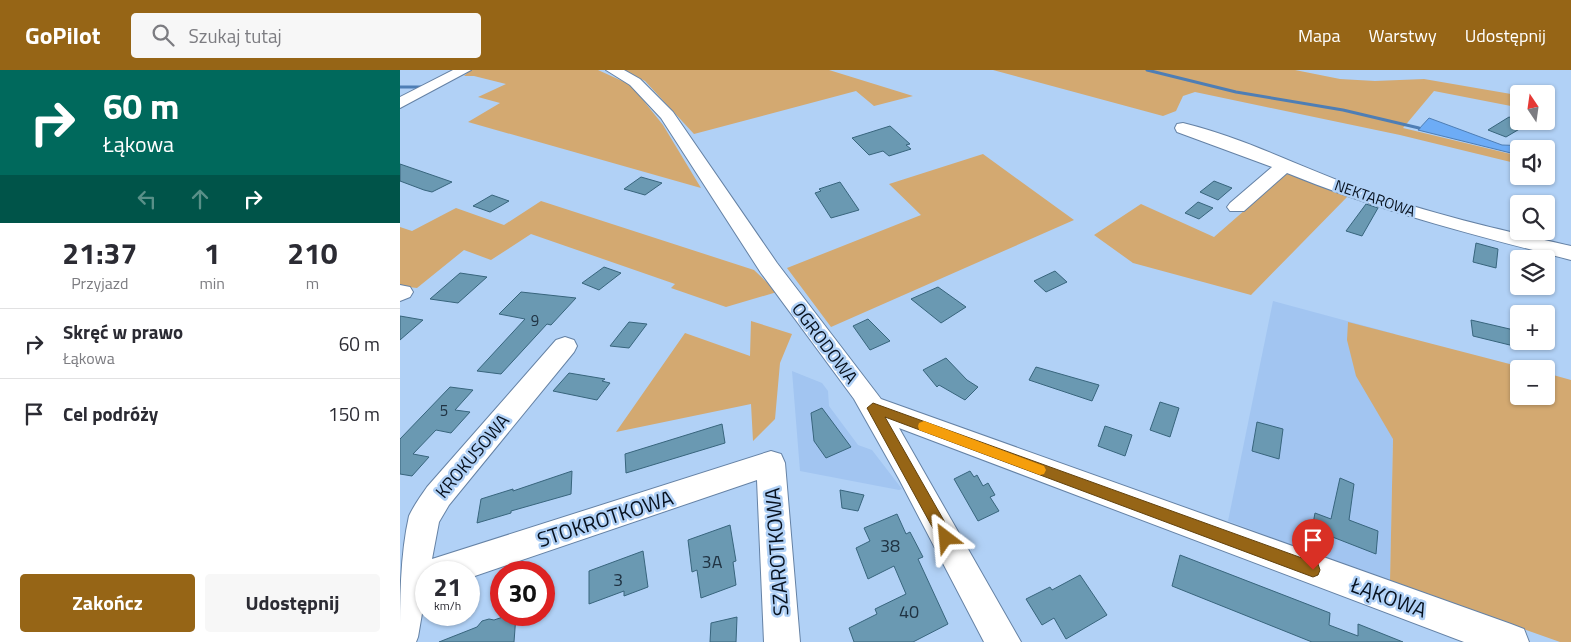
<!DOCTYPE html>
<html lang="pl">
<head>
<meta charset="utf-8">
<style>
	body { margin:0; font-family:"Titillium Web",sans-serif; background:#f7f7f7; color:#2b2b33; height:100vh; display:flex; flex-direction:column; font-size:19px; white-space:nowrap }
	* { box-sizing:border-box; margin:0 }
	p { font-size:16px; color:#7c7c81 }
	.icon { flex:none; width:28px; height:28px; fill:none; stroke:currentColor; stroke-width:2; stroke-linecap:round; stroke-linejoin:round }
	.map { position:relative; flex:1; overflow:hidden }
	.panel { display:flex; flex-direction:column; background:#fff; width:400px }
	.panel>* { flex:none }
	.guide { background:#00695c; color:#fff; overflow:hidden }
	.needle { width:32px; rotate:347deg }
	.fabs { position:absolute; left:1110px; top:15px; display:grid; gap:10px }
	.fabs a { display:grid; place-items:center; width:45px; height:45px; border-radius:5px; background:#fff; box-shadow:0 1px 4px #0004; font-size:25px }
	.speed { position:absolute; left:15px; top:491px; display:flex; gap:10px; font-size:25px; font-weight:700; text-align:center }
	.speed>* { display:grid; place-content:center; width:65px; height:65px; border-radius:50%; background:#fff; box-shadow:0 1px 4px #0004; line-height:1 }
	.speed small { font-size:12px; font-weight:400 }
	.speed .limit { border:8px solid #d22; background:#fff; color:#111 }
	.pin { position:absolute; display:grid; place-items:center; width:42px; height:42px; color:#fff; margin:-51px -21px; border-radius:50% 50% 50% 0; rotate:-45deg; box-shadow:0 0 5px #0007 }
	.pin .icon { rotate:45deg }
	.me { position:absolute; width:55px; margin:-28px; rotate:331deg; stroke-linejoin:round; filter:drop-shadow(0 0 4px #0008) }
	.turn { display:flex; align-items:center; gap:18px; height:105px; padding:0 20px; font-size:22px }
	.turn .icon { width:65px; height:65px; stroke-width:2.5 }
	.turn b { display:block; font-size:35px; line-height:42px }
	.lanes { display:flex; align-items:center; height:48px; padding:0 20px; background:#0003; justify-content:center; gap:25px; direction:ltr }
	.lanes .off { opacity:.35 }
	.eta { display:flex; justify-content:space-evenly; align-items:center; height:85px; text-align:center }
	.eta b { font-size:30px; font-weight:700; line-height:35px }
	.action { display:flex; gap:10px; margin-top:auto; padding:10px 20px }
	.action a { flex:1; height:58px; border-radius:5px; background:#966516; color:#fff; font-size:20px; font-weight:700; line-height:58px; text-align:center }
	.action a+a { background:#f7f7f7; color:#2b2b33 }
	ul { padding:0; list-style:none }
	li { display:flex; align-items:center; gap:15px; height:70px; padding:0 20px; border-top:1px solid #e1e1e2 }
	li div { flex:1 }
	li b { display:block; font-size:19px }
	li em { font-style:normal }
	header { display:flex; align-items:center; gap:30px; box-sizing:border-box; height:70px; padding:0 25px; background:#966516; color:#fff }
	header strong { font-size:24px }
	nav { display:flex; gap:28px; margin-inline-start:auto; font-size:18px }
	.search { width:350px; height:45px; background:#f7f7f7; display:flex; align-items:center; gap:12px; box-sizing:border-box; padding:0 18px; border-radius:5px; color:#7c7c81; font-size:19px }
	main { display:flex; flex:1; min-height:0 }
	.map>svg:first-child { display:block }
	.built { fill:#a2c5f1 }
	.green { fill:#d3a971 }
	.water { fill:#6dacf6; stroke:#4e7eb5 }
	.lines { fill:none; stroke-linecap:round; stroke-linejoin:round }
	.stream { stroke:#4e7eb5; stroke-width:3 }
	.building { fill:#6a99b2; stroke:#38657d }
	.minor-casing { stroke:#6582a5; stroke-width:2 }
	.minor { fill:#fff; fill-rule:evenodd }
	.route { fill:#966516; stroke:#62420e }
	.slow { fill:#f59e0b }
	.labels { text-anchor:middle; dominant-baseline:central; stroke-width:5; stroke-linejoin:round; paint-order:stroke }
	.far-street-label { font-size:15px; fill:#07111e; stroke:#b1d1f6 }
	.number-label { font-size:15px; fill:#203343 }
	.street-label { font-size:18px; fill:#07111e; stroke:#b1d1f6 }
	.near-number-label { font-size:18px; fill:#203343 }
	.near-street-label { font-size:21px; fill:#07111e; stroke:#b1d1f6 }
</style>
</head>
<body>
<header>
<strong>GoPilot</strong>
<div class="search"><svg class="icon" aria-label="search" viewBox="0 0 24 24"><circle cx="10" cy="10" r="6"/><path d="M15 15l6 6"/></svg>Szukaj tutaj</div>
<nav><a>Mapa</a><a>Warstwy</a><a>Udostępnij</a></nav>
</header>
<main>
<section class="panel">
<div class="guide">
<div class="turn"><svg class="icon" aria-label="right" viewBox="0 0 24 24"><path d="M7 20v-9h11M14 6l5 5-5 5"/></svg><div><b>60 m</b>Łąkowa</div></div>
<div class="lanes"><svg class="icon off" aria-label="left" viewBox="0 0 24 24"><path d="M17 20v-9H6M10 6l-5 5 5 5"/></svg><svg class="icon off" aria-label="ahead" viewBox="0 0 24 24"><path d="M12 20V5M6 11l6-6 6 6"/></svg><svg class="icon" aria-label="right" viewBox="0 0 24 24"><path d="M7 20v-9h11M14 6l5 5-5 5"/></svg></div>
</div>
<div class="eta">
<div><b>21:37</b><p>Przyjazd</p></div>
<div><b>1</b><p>min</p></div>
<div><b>210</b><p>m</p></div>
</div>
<ul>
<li><svg class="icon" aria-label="right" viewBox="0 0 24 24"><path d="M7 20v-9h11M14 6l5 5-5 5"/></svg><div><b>Skręć w prawo</b><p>Łąkowa</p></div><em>60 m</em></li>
<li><svg class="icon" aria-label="arrive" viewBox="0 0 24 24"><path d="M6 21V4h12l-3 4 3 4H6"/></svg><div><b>Cel podróży</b></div><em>150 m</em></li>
</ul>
<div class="action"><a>Zakończ</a><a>Udostępnij</a></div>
</section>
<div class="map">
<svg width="1171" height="572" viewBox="0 0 1171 572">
	<rect width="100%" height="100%" fill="#b1d1f6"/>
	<path class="built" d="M873,231L995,264L990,512L828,451Z
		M392,301L422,313L428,321L429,336L458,375L472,380L502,419L499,420L400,401Z"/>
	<path class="green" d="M70,0H198L231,15L263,55L301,118L68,52L100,33L78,27L106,14L74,6H64Z
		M223,0H429L513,26L474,36L456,21L294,64L245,11Z
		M593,0H895L940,9L975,11L1024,9L1111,24L1116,37L1034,21L1003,58L1119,86V94L1000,65L795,22L783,26L776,41L763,46Z
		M583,84L674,150L431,257L387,198L521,145L489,114Z
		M892,99L949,125L851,225L733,193L694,165L741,134L814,167Z
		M141,131L354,200L377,222L326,237L271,218L275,214L131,164L91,190L64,180L17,218L0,216V157L12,161L56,138L104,155Z
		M351,251L392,264L380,293L375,349L353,371L351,334L216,362L285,263L350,286Z
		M948,252L1129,299H1119V326H1146V303L1171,310V572H1160L990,512L993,369L956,306L947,270Z"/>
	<path class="water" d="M1029,48L1102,75L1129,76L1137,79H1119V85L1018,60Z"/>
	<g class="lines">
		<path class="stream" d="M747,0L836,22L943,40L1019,58
			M0,17H21"/>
	</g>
	<path class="building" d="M1109,47L1128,54L1106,67L1088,60Z
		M490,56L510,74L506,75L511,79L489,86L483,81L469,85L452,68Z
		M0,94L52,112L32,122L24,120L0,111Z
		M241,107L262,113L245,125L224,119Z
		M814,111L832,118L818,130L800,122Z
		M440,112L459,140L431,148L415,123L421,121L419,119Z
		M92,125L109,131L90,142L73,136Z
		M798,132L813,138L799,149L785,143Z
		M966,134L978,138L962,166L946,161Z
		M1076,173L1098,179L1096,198L1073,192Z
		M204,197L221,203L199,220L182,213Z
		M655,201L667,212L646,222L634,211Z
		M60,203L87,207L58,233L30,229Z
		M538,217L566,237L541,253L511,229Z
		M121,222L176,228L151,255L147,254L101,304L77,301L125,249L99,244Z
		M0,246L23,250L0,270Z
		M468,249L490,271L470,280L453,256Z
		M1071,250L1114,260L1118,277L1073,266Z
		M229,252L247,254L229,278L210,276Z
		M546,288L567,310L578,317L565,330L539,315L537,317L523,300Z
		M636,297L699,315L692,331L629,310Z
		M169,303L205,309L202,311L210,313L197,330L153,321Z
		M50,317L73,320L55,340L70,342L51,363L36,360L13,384L29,387L12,406L0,404V369Z
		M760,332L779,338L770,367L750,360Z
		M422,338L451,377L426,388L414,371L411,343Z
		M857,352L883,359L879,389L852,381Z
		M322,354L325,373L226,403L225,384Z
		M705,356L732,365L725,386L698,376Z
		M172,401L171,424L111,441V443L77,453L81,429L113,419V421Z
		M570,401L574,407L577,405L583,416L588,413L595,425L590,427L599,441L578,451L554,409Z
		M940,408L954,414L949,450L978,461L976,484L912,459L915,443L931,449Z
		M440,420L464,425L458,441L442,438Z
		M497,444L506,464L510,462L523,487L518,489L548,554L513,572H454L449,558L477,544L475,539L506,524L494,496L468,509L456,478L470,471L464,458Z
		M330,455L336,491L333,492L336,515L301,528L297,500L292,502L288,470Z
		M243,481L248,517L224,526V521L189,534V501Z
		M780,485L930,543L929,555L958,566V554L1003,572H912L772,516Z
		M680,505L707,545L666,569L654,548L642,555L626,529L650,517L652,520Z
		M109,545H116L114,572H39L77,557L82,551L89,549L94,550Z
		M337,547L336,572H310L311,553Z"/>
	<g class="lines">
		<defs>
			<path id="minor" d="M53,0H71L0,38V27Z
				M206,0H224L240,9L273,42L377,193L481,329L1111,554L1124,559L1129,572H1064L499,358L621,572H584L499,409L454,329L361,203L261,48L230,15Z
				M783,53C845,68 902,98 961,119C1030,144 1101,160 1171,176V190C1074,165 979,141 887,103L844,141H830L827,137L830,133L872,97L777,62L775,58L777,54Z
				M0,215L10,217L13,222L10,227L0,231Z
				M165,267L174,270L177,276L174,282L49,435L39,452L32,489L371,381L381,384L385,393L400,572H364L357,410L69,508V502H26V520L18,567L16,572H0C0,531 0,485 9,446C14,435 21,426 27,417L156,270Z"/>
		</defs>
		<use href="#minor" class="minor-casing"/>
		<use href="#minor" class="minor"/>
	</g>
	<path class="route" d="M473,333L913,492L918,494L920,500L918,505L913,507L485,347L551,463L553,468L551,473L546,475L541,473L467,338Z"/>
	<path class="slow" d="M524,351L644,396L646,400L644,404L640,405L519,360L518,356L519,353Z"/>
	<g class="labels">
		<g class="far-street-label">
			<text transform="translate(975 128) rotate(19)">NEKTAROWA</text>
		</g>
		<g class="number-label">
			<text x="135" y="250">9</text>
			<text x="44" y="340">5</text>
		</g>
		<g class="street-label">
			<text transform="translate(425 273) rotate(53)">OGRODOWA</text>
			<text transform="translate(72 386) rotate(-50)">KROKUSOWA</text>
		</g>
		<g class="near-number-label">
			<text x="490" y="475">38</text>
			<text x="312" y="491">3A</text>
			<text x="218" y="509">3</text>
			<text x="509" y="541">40</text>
		</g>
		<g class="near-street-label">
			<text transform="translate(205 448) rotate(-18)">STOKROTKOWA</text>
			<text transform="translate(376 482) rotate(-94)">SZAROTKOWA</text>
			<text transform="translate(989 527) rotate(20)">ŁĄKOWA</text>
		</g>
	</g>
</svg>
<div class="fabs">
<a><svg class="needle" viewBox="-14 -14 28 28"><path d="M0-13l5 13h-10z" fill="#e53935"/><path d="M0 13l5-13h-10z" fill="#7c7c81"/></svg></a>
<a><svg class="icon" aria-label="sound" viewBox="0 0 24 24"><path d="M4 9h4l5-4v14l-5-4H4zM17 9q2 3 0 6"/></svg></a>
<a><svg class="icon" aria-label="search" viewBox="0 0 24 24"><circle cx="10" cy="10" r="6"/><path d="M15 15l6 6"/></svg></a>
<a><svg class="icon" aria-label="layers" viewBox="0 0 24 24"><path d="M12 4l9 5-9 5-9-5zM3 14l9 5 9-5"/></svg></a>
<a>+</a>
<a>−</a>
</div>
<div class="speed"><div>21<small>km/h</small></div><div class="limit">30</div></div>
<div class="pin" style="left:913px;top:500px;background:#d93025"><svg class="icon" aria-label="arrive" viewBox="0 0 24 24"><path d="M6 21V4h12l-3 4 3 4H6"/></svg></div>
<svg class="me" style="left:546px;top:468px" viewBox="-20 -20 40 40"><path d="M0-17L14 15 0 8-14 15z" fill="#966516" stroke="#fff" stroke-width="4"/></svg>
</div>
</main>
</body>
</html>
